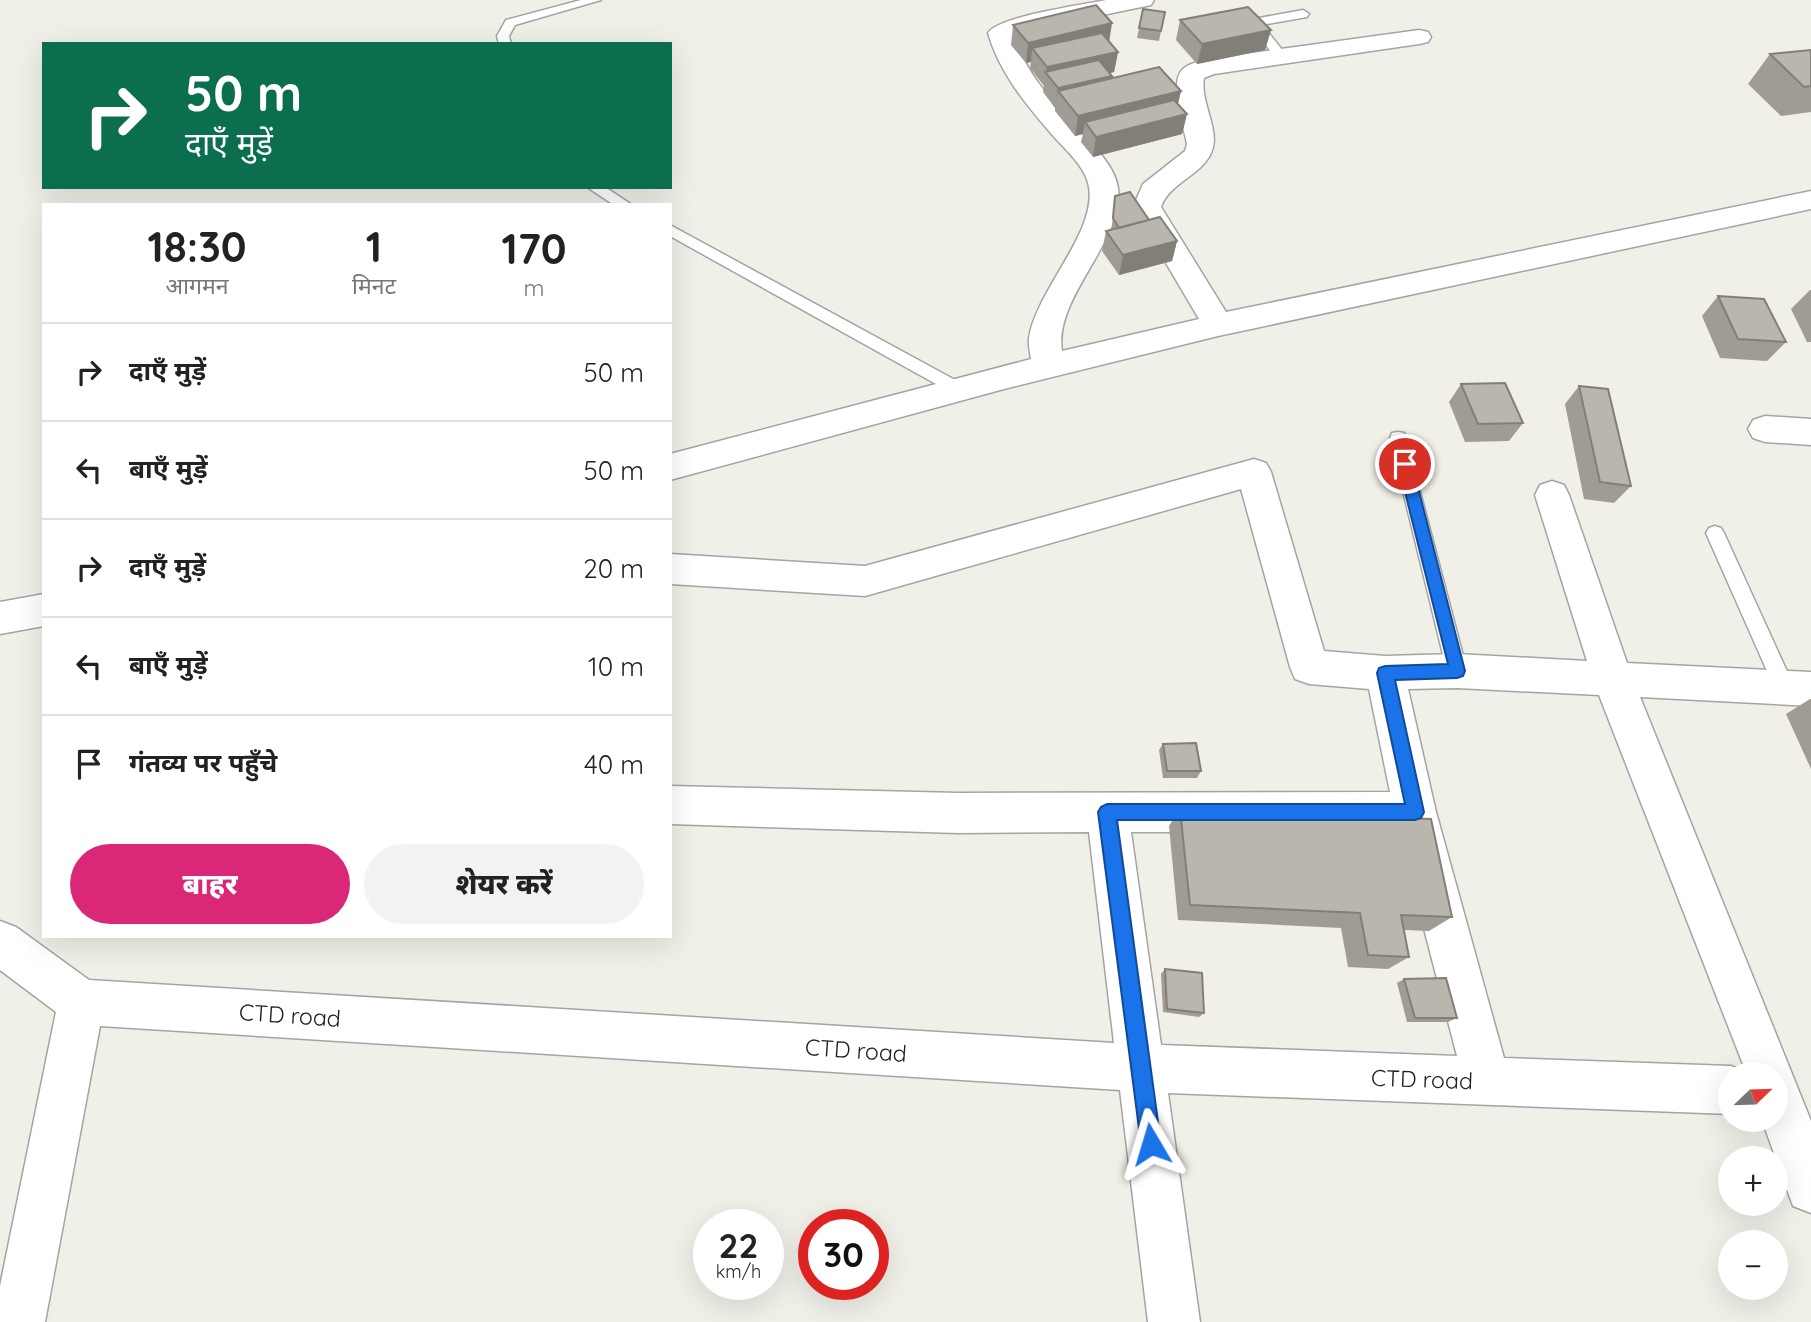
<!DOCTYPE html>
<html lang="hi">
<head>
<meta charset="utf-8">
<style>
	body { margin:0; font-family:Quicksand,"Noto Sans Devanagari",sans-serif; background:#f2f2f2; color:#222; height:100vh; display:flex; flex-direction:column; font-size:26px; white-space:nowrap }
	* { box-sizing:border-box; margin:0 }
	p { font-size:23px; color:#767676 }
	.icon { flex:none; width:38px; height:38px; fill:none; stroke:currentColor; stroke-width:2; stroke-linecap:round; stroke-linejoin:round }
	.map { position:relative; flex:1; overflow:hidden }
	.panel { position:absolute; left:42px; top:203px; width:630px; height:735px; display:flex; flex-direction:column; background:#fff; border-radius:0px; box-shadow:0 7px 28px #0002 }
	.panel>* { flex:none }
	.guide { position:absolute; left:42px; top:42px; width:630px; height:147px; border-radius:0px; box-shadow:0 7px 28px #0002; background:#0b6e4f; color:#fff; overflow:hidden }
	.needle { width:46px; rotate:67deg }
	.buttons { position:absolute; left:1718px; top:1062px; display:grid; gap:14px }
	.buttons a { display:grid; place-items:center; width:70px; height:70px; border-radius:50%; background:#fff; box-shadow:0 7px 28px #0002; font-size:35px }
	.speed { position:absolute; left:693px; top:1209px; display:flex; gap:14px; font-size:35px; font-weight:700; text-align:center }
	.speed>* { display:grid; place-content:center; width:91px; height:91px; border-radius:50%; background:#fff; box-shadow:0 7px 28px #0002; line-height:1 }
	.speed small { font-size:18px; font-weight:400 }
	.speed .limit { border:10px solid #d22; background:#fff; color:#111 }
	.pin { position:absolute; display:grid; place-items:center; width:60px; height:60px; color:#fff; margin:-30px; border:4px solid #fff; border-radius:50%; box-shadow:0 2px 7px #0007 }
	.me { position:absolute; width:77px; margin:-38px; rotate:353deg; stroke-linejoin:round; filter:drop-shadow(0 0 5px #0008) }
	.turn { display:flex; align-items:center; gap:24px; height:147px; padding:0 28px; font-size:32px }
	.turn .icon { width:91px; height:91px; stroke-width:2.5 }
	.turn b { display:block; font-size:49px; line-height:60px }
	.eta { display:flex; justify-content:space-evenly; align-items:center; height:119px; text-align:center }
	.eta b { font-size:42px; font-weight:800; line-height:49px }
	.action { display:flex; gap:14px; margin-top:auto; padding:14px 28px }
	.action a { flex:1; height:80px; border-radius:42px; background:#db2777; color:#fff; font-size:28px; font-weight:800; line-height:80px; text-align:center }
	.action a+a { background:#f2f2f2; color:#222 }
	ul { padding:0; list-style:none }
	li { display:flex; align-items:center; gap:21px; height:98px; padding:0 28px; border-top:2px solid #e0e0e0 }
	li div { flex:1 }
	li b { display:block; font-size:26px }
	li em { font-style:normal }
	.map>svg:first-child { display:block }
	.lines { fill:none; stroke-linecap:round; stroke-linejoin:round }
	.service-casing { stroke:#a4a4a4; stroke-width:3 }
	.minor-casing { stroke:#a4a4a4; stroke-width:3 }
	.service { fill:#fff; fill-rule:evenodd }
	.minor { fill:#fff; fill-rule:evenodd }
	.wall { fill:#a09c95 }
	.shaded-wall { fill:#827f79 }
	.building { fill:#bab5ad; stroke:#827f79; stroke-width:2 }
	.route { fill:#1a73e8; stroke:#114b97; stroke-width:2 }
	.labels { text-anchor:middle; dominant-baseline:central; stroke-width:7; stroke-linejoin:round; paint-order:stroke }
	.near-street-label { font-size:23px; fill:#202020; stroke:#fff }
</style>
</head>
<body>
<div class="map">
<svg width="1811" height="1322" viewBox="0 0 1811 1322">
	<rect width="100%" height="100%" fill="#f0efe8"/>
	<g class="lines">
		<defs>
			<path id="service" d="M581,0H601L515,25L509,36L511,44H499L497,36L506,20Z
				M1303,10L1309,14L1307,17L1267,24L1264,27L1287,56L1281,60L1277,59L1251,27L1259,18Z
				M587,187H605L632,205H614Z
				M670,225L966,386L968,390L966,394H954L670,236Z
				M1398,432L1404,433L1406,438L1467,671L1464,677L1457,679L1450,677L1447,671L1390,438L1392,433Z
				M1715,526L1721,528L1724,533L1795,689L1792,695L1785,698L1778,695L1775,689L1706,533L1709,528Z"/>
			<path id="minor" d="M1106,0H1154L1151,5L1030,30L1014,36C1024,69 1047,95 1069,120C1086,140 1114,161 1118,188C1125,240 1053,298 1062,351L1199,319L1133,207L1143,184L1185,151L1187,144C1184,127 1169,84 1182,70C1187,64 1200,61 1208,59L1419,30L1428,32L1431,37L1428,42L1419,44L1214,74L1204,78C1200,101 1218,127 1213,147C1207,174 1170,181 1161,207L1226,312L1811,191V209L1218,336L1004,389L670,480V454L1031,359C1030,352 1028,344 1029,338C1036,291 1097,232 1089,187C1086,166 1063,148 1049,131C1024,102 999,71 988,33C999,16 1082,5 1106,0Z
				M1765,416L1811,419V445L1765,442L1753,438L1748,429L1753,420Z
				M1254,459L1266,463L1271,472L1324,651L1385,656L1457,654L1587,661L1535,495L1540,485L1552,481L1564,485L1569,495L1627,663L1811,672V706L1640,697L1811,1121V1213L1793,1206L1762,1120H1776V1074H1731V1114L1168,1093L1200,1322H1148L1120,1090L100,1026L45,1322H0V1286L56,1012L0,970V921L16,927L89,980L1114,1043L1089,832L958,833L670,824V786L958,793L1390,792L1369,689L1309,684L1295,679L1290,667L1241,489L865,596L670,584V554L865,566ZM1457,688L1599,695L1746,1072L1731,1066L1504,1058L1436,812L1408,689ZM1131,832H1399L1457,1056L1161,1045Z
				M44,594V626L0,634V602Z"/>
		</defs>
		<use href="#service" class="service-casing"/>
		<use href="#minor" class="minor-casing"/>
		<use href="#service" class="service"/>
		<use href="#minor" class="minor"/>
	</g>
	<path class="wall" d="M1143,9L1165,12L1159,41L1137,38Z
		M1180,20L1271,30L1265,50L1197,64L1176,40Z
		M1013,25L1109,42L1118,52L1114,72L1110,73L1112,78L1181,91L1178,104L1187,114L1182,134L1093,157L1081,142L1083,134L1075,136L1055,111V108L1043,92L1044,86L1030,68L1031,62L1026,63L1011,45Z
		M1811,50V112L1781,116L1748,84L1770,54Z
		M1115,196L1177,241L1172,261L1119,275L1102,251L1106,231L1112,229L1113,206Z
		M1810,290H1811V342H1807L1791,309Z
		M1718,296L1786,342L1767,361L1720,358L1702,316Z
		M1461,384L1523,423L1509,441L1465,442L1449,402Z
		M1579,386L1631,486L1614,503L1584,499L1565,404Z
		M1810,699H1811V769L1786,714Z
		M1163,744L1201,771L1197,778H1163L1159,750Z
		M1180,809L1452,917L1429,931L1404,930L1409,957L1388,969L1348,967L1341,928L1178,920L1169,826Z
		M1165,969L1204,1013L1199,1017L1163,1012L1161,974Z
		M1404,979L1457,1018L1448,1022H1407L1397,983Z"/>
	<path class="shaded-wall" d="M1112,23L1109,43L1032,48L1031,62L1026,63L1028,43Z
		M1271,30L1265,50L1197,64L1202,44Z
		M1118,52L1114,72L1056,85L1046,73L1047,67Z
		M1112,76L1109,96L1058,91L1055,108L1058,88Z
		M1181,91L1176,111L1085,122L1083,134L1075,136L1078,116Z
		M1187,114L1182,134L1093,157L1096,137Z
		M1177,241L1172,261L1119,275L1123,255Z"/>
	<path class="building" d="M1096,5L1112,23L1028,43L1013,25Z
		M1248,7L1271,30L1202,44L1180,20Z
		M1143,9L1165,12L1161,31L1139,28Z
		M1102,33L1118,52L1047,67L1032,48Z
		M1811,50V86L1804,87L1770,54Z
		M1099,60L1112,76L1058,88L1045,72Z
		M1159,67L1181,91L1078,116L1058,91Z
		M1174,100L1187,114L1096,137L1085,122Z
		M1130,192L1149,220L1119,228L1113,218L1115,196Z
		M1160,217L1177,241L1123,255L1106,231Z
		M1718,296L1764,299L1786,342L1738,339Z
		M1505,383L1523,423L1478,424L1461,384Z
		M1579,386L1608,389L1631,486L1600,482Z
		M1196,743L1201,771H1167L1163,744Z
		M1180,809L1431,819L1452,917L1401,915L1409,957L1368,955L1360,913L1190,905Z
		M1165,969L1202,973L1204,1013L1167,1009Z
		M1446,978L1457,1018H1415L1404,979Z"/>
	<path class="route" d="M1405,459L1412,464L1465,671L1463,676L1457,678L1395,680L1424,812L1421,818L1415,820H1117L1161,1144L1158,1152L1151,1155L1144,1152L1141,1144L1098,812L1101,807L1107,804H1405L1377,673L1379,668L1385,666L1448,664L1398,464Z"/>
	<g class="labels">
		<g class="near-street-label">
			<text transform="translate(290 1015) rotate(4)">CTD road</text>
			<text transform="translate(856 1050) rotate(4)">CTD road</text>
			<text transform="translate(1422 1079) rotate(2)">CTD road</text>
		</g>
	</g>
</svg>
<div class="buttons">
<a><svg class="needle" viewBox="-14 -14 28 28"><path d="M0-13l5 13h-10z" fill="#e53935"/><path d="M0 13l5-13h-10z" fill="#767676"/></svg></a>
<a>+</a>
<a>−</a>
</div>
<div class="speed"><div>22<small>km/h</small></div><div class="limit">30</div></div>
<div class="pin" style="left:1405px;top:464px;background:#d93025"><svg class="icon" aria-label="arrive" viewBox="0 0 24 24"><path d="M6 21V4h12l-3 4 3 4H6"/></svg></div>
<svg class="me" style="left:1151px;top:1144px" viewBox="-20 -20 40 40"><path d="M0-17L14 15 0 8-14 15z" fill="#1a73e8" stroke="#fff" stroke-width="4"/></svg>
<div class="guide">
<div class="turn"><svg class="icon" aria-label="right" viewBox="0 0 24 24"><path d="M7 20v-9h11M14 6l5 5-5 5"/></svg><div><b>50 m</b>दाएँ मुड़ें</div></div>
</div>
<section class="panel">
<div class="eta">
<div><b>18:30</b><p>आगमन</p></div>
<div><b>1</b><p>मिनट</p></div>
<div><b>170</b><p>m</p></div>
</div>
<ul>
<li><svg class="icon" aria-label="right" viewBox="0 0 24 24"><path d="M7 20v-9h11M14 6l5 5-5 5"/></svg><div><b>दाएँ मुड़ें</b></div><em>50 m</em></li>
<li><svg class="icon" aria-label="left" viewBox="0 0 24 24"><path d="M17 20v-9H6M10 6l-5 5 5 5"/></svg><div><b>बाएँ मुड़ें</b></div><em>50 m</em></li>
<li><svg class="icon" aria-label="right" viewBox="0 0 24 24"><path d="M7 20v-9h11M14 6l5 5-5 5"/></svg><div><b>दाएँ मुड़ें</b></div><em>20 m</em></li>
<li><svg class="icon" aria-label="left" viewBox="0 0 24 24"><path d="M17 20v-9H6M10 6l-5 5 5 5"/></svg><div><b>बाएँ मुड़ें</b></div><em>10 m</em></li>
<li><svg class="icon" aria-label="arrive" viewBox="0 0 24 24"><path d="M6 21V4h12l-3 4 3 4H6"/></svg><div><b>गंतव्य पर पहुँचे</b></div><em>40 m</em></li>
</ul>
<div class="action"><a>बाहर</a><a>शेयर करें</a></div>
</section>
</div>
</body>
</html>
